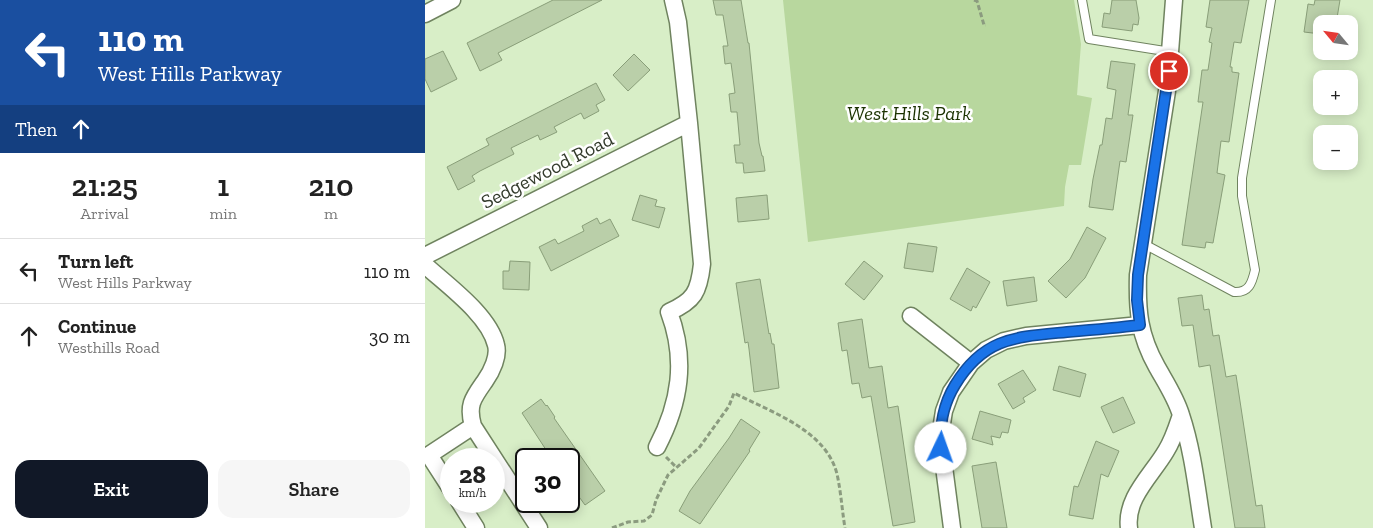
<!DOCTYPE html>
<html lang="en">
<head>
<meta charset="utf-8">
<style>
	body { margin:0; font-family:"Zilla Slab",serif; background:#f6f6f6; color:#222; height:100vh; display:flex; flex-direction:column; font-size:19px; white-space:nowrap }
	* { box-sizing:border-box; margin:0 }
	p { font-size:16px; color:#767676 }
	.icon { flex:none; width:28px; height:28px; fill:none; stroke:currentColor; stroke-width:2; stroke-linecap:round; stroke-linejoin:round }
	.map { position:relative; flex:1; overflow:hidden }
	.panel { display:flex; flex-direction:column; background:#fff; width:425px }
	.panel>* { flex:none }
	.hud { background:#1a4fa0; color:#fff; overflow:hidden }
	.needle { width:32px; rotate:299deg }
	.buttons { position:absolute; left:888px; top:15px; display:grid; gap:10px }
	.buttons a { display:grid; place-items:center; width:45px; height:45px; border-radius:10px; background:#fff; box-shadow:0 2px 12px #0003; font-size:25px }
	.speed { position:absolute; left:15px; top:448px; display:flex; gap:10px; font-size:25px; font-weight:700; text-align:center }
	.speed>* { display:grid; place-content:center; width:65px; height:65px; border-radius:50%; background:#fff; box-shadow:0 2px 12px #0003; line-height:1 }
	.speed small { font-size:12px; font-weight:400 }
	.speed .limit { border:2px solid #111; border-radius:8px; background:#fff; color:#111 }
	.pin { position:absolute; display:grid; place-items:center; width:42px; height:42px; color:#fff; margin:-21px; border:2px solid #fff; border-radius:50%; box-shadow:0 1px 5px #0007 }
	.me { position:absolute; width:55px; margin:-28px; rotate:3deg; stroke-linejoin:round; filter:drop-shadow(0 0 4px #0008) }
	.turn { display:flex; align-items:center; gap:18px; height:105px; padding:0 15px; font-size:22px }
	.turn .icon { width:65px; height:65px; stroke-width:2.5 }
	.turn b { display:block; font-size:35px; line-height:42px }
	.then { display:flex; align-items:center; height:48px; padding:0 15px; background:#0003; gap:10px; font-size:19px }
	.eta { display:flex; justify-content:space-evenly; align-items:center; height:85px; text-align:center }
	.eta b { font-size:30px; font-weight:600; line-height:35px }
	.cta { display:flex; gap:10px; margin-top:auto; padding:10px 15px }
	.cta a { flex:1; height:58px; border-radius:15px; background:#111827; color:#fff; font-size:20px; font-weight:600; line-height:58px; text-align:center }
	.cta a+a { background:#f6f6f6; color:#222 }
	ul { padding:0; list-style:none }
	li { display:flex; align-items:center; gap:15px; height:65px; padding:0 15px; border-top:1px solid #e0e0e0 }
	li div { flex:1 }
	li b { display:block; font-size:19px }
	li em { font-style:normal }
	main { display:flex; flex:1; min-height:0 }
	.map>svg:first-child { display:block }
	.green { fill:#b8d79e }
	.building { fill:#bacfa9; stroke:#899e79 }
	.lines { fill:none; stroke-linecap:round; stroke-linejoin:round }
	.service-casing { stroke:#6f835f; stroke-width:10 }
	.minor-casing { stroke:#6f835f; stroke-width:19 }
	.path { stroke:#8b9b7f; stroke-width:3; stroke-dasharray:5 2.5; stroke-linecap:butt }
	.service { stroke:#fff; stroke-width:8 }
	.minor { stroke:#fff; stroke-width:16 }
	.route-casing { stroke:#114b97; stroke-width:12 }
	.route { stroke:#1a73e8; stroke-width:9 }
	.labels { text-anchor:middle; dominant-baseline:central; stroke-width:5; stroke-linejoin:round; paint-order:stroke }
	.park-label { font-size:20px; font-style:italic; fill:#1b3200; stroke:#fff }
	.street-label { font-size:20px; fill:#333b2c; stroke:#fff }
</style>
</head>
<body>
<main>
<section class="panel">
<div class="hud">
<div class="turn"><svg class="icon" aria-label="left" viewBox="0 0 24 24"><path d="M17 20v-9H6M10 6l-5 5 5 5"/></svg><div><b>110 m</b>West Hills Parkway</div></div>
<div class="then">Then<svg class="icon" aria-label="ahead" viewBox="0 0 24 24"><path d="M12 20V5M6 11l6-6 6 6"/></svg></div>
</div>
<div class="eta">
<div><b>21:25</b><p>Arrival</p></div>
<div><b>1</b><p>min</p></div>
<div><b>210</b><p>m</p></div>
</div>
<ul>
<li><svg class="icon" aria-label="left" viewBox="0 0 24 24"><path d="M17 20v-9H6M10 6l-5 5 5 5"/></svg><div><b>Turn left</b><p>West Hills Parkway</p></div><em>110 m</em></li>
<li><svg class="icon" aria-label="ahead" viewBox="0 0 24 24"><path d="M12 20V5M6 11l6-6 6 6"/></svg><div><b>Continue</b><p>Westhills Road</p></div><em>30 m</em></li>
</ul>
<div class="cta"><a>Exit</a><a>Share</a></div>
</section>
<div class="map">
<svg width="948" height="528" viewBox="0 0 948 528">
	<rect width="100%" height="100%" fill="#d8eec7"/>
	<path class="green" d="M358,0H649L656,44L652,95L667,98L656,165H644L640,187L639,206L383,242Z"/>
	<path class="building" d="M128,0H177L73,53L77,60L55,71L42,43Z
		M288,0H316L323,43H324L334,143L337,156H338L340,171L319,173L318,163H311L309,145H315L312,112H306L304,94L310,93L306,63L300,64L298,46H303L298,15H291Z
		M687,0H711L714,18L713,25L708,24L707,31L677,27L679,13L685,14Z
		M785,0H824L816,43L809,42L805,67H807V72L814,73L804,142L796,141L792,173L800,175L788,243L781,242L780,248L757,245L778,102H773L777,70H783L787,43L784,42L787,28L781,27Z
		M890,0H915L911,24H896V34L879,32L883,4L889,5Z
		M18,51L32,79L6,92L0,79V59Z
		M209,54L225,70L203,91L188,75Z
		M686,61L710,64L703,115H708L701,162L695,161L688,210L664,207L668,179L675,145H677L681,118L687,119L691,90L682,88Z
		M171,83L180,100L171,105L174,111L159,119L156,113L129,127L132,132L115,140L113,135L86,148L89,154L55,171L47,176L50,181L33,190L22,167L64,145L61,139Z
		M215,195L232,200L230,206L240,208L234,228L207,220Z
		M342,195L344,219L313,222L311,198Z
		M172,218L175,224L185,219L194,236L126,271L114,247L130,239L133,244L159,231L157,226Z
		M662,227L681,238L660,278L641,298L623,281L645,259Z
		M483,243L512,247L508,272L479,268Z
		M85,261L105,262L104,290L78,289V271H84Z
		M439,261L458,276L439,300L420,284Z
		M542,268L565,282L551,308L548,306L546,311L525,299Z
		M609,277L612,301L582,306L578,281Z
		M335,279L344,334L345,333L347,344H349L354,388L329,392L324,349L323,342L320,343L311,283Z
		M777,295L779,310L784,309L788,336L794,335L801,377L811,375L831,506L837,505L840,528H810L785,365L774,367L768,325L757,326L753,298Z
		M437,319L444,368L457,366L463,408L473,406L490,522L468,526L446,396L437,398L434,383L427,384L422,350L417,351L413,323Z
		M634,366L661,374L655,397L628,390Z
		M598,370L611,390L598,398L600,402L588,409L573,384Z
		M698,397L710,423L688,433L676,407Z
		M116,399L121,406L122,405L130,417L129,418L180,491L160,505L144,483V459H127L97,413Z
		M555,411L586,420L583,433L577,432L575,438L566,436L568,445L547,439Z
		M316,419L335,432L324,450L325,451L275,524L254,511L265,491L304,438Z
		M671,441L694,451L683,477L676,474L668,519L644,515L649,486L653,487Z
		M571,462L582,528H557L547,466Z"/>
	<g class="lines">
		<defs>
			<path id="service" d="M657,0L664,39L746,52
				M719,244L809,292C824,293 827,283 830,270L817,196V178L846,0"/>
			<path id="minor" d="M749,0L742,91L713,275C712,311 714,335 732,367C741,383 751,398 756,415C768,451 772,491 778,528
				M0,14L27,0
				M0,256L264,123
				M0,265C22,285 64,315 71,345C74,356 67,371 60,381C48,398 42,405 48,426L114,528
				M486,316L546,363
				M232,447C255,403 262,360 244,312C269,301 274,292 277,264L264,123L253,22L248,0
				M26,489L4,455L48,426
				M34,501L51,528
				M527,528L515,436L519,411L526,392L546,363L561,350L579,341L601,336L715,325
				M704,528C700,498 727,475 741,451C748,440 752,427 756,415"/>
		</defs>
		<use href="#service" class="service-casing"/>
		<use href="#minor" class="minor-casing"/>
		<path class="path" d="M549,0L552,1L559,25H561
			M241,457L251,467
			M187,528L203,522L219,521L227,515L231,500L243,475L274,448L304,406L309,393C346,412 401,430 412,474C416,492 417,510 420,528"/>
		<use href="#service" class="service"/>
		<use href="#minor" class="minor"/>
	</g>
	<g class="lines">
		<defs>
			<path id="route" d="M516,448C514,426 519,403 530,385C559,337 591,337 642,332C666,330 690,328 715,325L712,300L713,275L744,71"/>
		</defs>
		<use href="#route" class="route-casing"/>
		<use href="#route" class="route"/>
	</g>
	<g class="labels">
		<g class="park-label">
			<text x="484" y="113">West Hills Park</text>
		</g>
		<g class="street-label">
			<text transform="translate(122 170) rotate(-27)">Sedgewood Road</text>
		</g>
	</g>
</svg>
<div class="buttons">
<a><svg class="needle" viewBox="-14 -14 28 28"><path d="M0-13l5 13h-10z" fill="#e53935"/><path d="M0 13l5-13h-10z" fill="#767676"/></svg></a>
<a>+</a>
<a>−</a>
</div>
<div class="speed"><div>28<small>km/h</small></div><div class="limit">30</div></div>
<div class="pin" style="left:744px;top:71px;background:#d93025"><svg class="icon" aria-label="arrive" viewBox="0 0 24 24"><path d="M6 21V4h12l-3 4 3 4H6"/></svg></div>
<svg class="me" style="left:516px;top:448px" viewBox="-20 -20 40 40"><circle r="19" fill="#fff"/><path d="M0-13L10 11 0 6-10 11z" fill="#1a73e8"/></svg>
</div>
</main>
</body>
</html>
